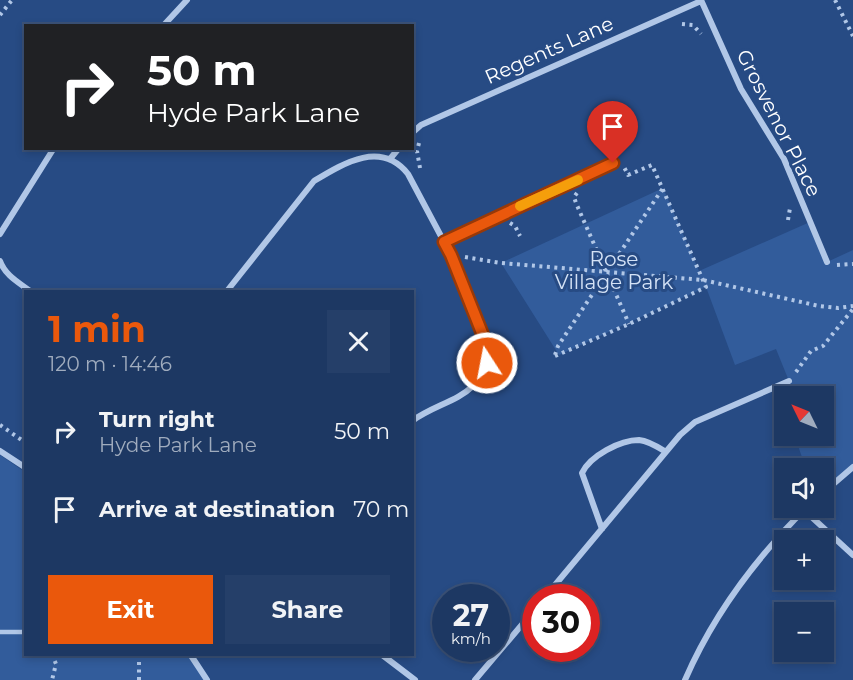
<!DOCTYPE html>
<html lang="en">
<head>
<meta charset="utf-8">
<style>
	body { margin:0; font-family:Montserrat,sans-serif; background:#253f69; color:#f1f3f6; height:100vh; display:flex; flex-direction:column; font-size:22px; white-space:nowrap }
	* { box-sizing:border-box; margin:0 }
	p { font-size:20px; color:#a0acbe }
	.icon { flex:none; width:33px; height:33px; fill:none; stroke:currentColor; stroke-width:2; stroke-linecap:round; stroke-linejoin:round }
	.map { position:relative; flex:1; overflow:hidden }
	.side { position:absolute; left:24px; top:290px; width:390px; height:366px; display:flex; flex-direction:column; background:#1d3863; border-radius:0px; box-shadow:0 3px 9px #0003,0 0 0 2px #3b5278 }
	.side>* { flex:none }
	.top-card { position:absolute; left:24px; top:24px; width:390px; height:126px; border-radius:0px; box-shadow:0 3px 9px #0003,0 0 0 2px #3b5278; background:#202124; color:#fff; overflow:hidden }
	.needle { width:39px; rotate:313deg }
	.fabs { position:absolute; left:774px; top:386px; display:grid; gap:12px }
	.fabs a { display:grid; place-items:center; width:60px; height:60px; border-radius:0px; background:#1d3863; box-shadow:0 3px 9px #0003,0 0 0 2px #3b5278; font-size:30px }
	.speed { position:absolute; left:432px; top:584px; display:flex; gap:12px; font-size:30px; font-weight:700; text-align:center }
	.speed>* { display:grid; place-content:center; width:78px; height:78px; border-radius:50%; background:#1d3863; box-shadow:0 3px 9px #0003,0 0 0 2px #3b5278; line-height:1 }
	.speed small { font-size:15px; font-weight:400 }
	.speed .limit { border:9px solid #d22; background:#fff; color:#111 }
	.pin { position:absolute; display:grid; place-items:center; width:51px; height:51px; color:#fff; margin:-62px -26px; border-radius:50% 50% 50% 0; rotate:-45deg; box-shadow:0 0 6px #0007 }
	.pin .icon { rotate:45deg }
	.me { position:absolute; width:66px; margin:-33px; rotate:349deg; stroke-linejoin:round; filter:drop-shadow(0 0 4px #0008) }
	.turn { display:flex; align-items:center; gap:21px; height:126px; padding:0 24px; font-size:27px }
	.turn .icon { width:78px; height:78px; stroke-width:2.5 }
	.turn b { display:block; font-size:42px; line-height:51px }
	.round { display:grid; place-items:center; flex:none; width:63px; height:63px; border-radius:0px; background:#253f69 }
	.overview { display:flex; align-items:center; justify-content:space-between; height:102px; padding:0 24px }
	h1 { font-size:36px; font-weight:700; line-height:45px; color:#ea580c }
	.primary-button { display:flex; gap:12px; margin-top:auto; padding:12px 24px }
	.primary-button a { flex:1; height:69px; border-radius:0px; background:#ea580c; color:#fff; font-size:24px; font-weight:700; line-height:69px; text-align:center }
	.primary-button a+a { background:#253f69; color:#f1f3f6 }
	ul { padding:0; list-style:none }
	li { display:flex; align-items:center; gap:18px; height:78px; padding:0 24px }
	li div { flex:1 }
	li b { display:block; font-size:22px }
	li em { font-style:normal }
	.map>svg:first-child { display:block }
	.green { fill:#325c9b }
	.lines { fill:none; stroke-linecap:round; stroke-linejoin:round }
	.path { stroke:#b1c7e7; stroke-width:4; stroke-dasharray:3 4.5; stroke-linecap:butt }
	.lane { stroke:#b1c7e7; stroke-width:4.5 }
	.street { stroke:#b1c7e7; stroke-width:6 }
	.route-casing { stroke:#983908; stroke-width:15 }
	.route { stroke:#ea580c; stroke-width:10 }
	.slow { stroke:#f59e0b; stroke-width:10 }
	.labels { text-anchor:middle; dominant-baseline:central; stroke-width:6; stroke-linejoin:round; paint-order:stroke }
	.street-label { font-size:20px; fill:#fff; stroke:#274b84 }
	.park-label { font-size:20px; fill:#d4e2f6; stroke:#274b84 }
</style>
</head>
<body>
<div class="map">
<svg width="853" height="680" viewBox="0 0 853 680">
	<rect width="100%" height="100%" fill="#274b84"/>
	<path class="green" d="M663,188L699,271L810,222L827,262L853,250V469L824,492V468H806L794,435H824V396H790L789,381L776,349L735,365L706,287L559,355L501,263Z
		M0,455L25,472L26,654H190L208,680H0Z"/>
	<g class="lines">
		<path class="path" d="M835,0L853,36
			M0,15L12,0
			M682,24L693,25L701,34
			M419,143L417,151L420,168
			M577,193L574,197L576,203L629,324
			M788,220L790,208
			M510,223L515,226L520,236
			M465,257L501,263L703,280L819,306L838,308L853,306
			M837,265L853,264
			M555,355L558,346L663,188
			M555,356L629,324L706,287L652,165L628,175L624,167
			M499,357L504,385
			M796,372L811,351L823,346L853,309
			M0,425L26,443
			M52,654L56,664L52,680
			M139,680V654"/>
		<path class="lane" d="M0,632H26"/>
		<path class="street" d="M701,0L741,89L784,159L827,262
			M163,26L187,0
			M412,133L421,125L701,1
			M390,159L399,148
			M0,234L54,148
			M444,242L613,163
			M0,261C5,275 18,282 30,291
			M227,291L314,181C344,163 381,140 408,174L451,255L487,348C487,399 443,398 412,421
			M0,451L26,468
			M824,492L853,467
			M804,510L853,555
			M602,529L582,473C590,456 620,440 639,440C649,441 658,447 666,452
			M545,597L680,435L695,422L789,381
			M190,654L207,680
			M381,654L415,680
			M475,680L536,608
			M685,680C713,615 757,557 807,507"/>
	</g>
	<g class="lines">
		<defs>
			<path id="route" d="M487,363L488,348L451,255L444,242L613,163"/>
		</defs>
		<use href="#route" class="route-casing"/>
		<use href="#route" class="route"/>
		<path class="slow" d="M520,206L578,180"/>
	</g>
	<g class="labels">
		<g class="street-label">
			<text transform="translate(549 50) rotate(-24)">Regents Lane</text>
			<text transform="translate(779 123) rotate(63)">Grosvenor Place</text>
		</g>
		<g class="park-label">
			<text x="614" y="259">Rose<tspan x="614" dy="23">Village Park</tspan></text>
		</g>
	</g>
</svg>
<div class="fabs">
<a><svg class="needle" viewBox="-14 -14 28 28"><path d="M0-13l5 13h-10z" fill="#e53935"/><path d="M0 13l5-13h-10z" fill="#a0acbe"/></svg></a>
<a><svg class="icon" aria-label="sound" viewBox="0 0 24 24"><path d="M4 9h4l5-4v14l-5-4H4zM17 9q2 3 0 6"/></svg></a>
<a>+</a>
<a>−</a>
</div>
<div class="speed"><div>27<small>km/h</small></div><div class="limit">30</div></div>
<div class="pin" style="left:613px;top:163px;background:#d93025"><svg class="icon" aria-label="arrive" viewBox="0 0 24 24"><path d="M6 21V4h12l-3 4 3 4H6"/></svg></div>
<svg class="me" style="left:487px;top:363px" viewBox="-20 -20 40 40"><circle r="17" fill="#ea580c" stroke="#fff" stroke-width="3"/><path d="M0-11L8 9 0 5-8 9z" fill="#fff"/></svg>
<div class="top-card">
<div class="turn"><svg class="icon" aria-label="right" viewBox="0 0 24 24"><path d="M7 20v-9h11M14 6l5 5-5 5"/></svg><div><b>50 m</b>Hyde Park Lane</div></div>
</div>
<section class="side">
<div class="overview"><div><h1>1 min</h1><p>120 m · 14:46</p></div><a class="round"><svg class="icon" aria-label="close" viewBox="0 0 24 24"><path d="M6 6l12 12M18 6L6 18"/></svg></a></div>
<ul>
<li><svg class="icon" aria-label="right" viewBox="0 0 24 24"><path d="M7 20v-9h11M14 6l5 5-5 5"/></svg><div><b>Turn right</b><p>Hyde Park Lane</p></div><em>50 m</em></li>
<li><svg class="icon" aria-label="arrive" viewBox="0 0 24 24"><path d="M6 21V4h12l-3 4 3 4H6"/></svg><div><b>Arrive at destination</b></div><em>70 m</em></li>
</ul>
<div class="primary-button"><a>Exit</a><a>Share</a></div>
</section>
</div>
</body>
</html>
